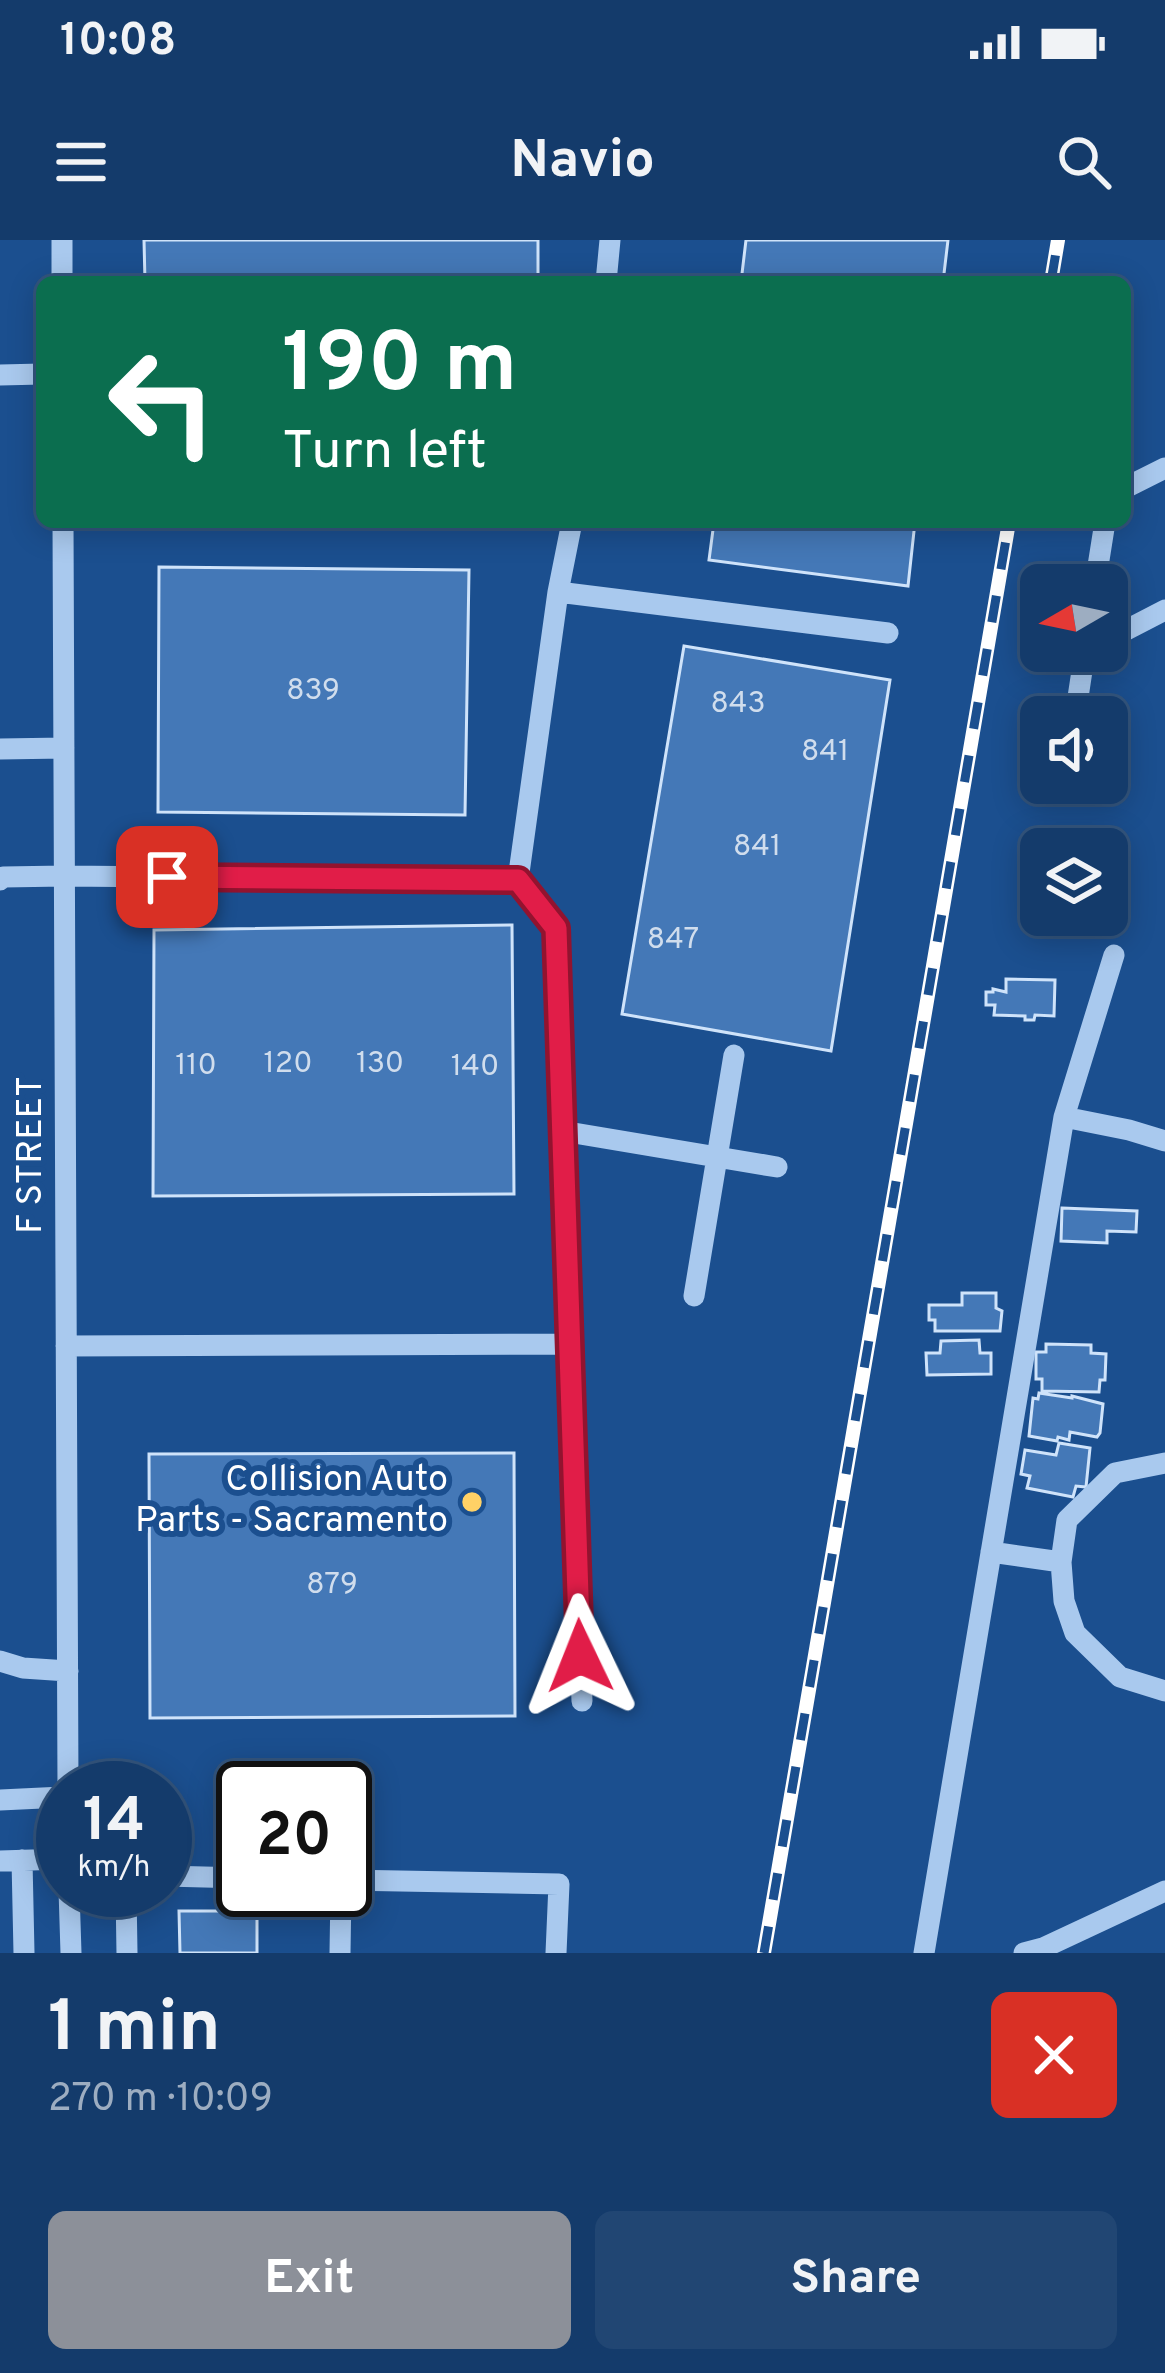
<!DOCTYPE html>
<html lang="en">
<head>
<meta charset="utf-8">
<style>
	body { margin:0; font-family:Overpass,sans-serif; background:#214673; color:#f1f3f6; height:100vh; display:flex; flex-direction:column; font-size:45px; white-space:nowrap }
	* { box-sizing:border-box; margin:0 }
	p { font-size:39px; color:#9dadc1 }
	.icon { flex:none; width:66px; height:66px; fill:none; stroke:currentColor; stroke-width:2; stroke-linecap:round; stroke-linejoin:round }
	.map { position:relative; height:1713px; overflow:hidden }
	.details { display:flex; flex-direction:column; background:#143b6b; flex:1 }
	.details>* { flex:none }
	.banner { position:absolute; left:36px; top:36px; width:1095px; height:252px; border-radius:18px; box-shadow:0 6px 30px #0003,0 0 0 3px #33557e; background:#0b6e4f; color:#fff; overflow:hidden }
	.needle { width:78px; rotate:261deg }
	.fabs { position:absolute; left:1020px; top:324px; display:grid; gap:24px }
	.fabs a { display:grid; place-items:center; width:108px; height:108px; border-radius:18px; background:#143b6b; box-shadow:0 6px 30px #0003,0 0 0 3px #33557e; font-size:60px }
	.speed { position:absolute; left:36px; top:1521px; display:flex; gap:24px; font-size:60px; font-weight:700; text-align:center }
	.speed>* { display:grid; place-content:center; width:156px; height:156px; border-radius:50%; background:#143b6b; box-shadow:0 6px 30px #0003,0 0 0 3px #33557e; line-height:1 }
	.speed small { font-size:30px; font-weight:400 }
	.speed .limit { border:6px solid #111; border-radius:18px; background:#fff; color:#111 }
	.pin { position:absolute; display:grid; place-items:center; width:102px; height:102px; color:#fff; margin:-51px; border-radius:24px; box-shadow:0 6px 18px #0006 }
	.me { position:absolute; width:132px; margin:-66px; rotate:358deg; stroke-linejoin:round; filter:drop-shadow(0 0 9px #0008) }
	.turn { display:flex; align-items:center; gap:42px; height:252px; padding:0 48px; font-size:54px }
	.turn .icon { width:156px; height:156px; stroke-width:2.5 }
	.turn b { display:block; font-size:84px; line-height:102px }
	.round { display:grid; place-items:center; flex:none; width:126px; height:126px; border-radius:18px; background:#214673 }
	.headline { display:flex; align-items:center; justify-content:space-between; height:204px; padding:0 48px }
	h1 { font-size:72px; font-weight:700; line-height:90px }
	.button { display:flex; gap:24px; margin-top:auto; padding:24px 48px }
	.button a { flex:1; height:138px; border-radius:18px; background:#8c9099; color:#fff; font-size:48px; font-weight:700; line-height:138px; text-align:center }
	.button a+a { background:#214673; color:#f1f3f6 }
	.status { display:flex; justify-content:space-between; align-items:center; height:84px; padding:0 60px; background:#143b6b; direction:ltr }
	.status svg { height:33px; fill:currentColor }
	header { display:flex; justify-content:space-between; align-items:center; height:156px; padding:0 48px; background:#143b6b; font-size:54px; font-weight:700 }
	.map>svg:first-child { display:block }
	.building { fill:#4478b7; stroke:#cfe3fa; stroke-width:3 }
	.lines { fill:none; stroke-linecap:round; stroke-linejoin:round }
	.minor { stroke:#a9c9ee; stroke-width:21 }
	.rail-casing { stroke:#fff; stroke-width:14 }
	.rail { stroke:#1b4f8f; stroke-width:9; stroke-dasharray:27; stroke-linecap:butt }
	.route-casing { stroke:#92132f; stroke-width:30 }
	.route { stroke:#e11d48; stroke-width:21 }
	.poi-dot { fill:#ffd166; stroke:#1b4f8f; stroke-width:4.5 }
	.labels { text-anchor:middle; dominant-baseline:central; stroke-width:12; stroke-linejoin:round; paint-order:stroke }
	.number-label { font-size:30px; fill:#d0dded }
	.street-label { font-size:36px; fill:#fff; stroke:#1b4f8f }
	.poi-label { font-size:36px; fill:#fff; stroke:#1b4f8f; text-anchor:end }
</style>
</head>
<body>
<div class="status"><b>10:08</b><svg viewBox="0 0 49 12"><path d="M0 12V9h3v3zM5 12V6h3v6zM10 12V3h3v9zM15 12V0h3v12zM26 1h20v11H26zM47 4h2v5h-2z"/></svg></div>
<header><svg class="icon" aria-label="menu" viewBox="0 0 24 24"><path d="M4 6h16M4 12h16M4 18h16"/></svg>Navio<svg class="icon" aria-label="search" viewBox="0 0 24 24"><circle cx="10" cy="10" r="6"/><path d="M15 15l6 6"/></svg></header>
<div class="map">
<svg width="1165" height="1713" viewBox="0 0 1165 1713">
	<rect width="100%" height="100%" fill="#1b4f8f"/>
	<path class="building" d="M144,0H538V42H145Z
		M746,0H948L943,42H741Z
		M714,282H915L908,346L709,320Z
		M159,327L469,330L465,575L158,572Z
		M684,406L890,440L831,811L622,774Z
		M512,685L514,954L153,956L154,690Z
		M1006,739L1055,740L1054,776L1035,775L1034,780H1025V776L994,775L995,765H986V752H993V749L1006,752Z
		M1062,968L1137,971L1136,992L1107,991V1003L1061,1001Z
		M962,1053H996V1068L1002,1071L1000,1091H935V1080H929V1065H962Z
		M979,1100L980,1113H991V1134L927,1135L926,1113H940L941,1101Z
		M1046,1104L1091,1105V1113L1106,1114L1105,1140H1100L1099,1152L1042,1151V1139H1036V1112H1046Z
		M1039,1153L1072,1158V1156L1103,1164L1100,1193L1097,1197L1070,1192L1069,1200L1058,1197L1057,1201L1029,1196L1033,1158L1038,1159Z
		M1059,1203L1090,1208L1086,1247L1076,1246L1073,1257L1027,1248L1030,1236L1021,1234L1025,1210L1056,1215Z
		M514,1213L515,1476L150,1478L149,1214Z
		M179,1671H257V1713H180Z"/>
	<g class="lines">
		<path class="minor" d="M62,0V42
			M606,42L610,0
			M0,135L42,134
			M1125,248L1165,228
			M63,282L68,1548
			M1095,345L1105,282
			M558,352L572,282
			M1107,400L1165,370
			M1075,477L1085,411
			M0,509L64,508
			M0,640L3,637L64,636L518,640L558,352L888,393
			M1064,877L1114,715
			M562,891L777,927
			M694,1056L734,815
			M569,1104L582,1461
			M66,1106L569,1104L557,687L518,640
			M1165,1223L1115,1233L1067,1280L1061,1322L1064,1361L1075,1393L1120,1437L1165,1451
			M991,1312L1061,1322
			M0,1421L23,1428L68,1431
			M0,1560L63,1557
			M22,1620L24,1713
			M0,1621L63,1619
			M165,1636L243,1638
			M345,1640L559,1644L556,1713
			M69,1650L71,1713
			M126,1650L127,1713
			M340,1713L341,1650
			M924,1713L1064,877L1129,890L1165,901
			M1024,1713L1043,1708L1165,1651"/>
		<defs>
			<path id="rail" d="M1051,42L1058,0
				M764,1713L1009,282"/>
		</defs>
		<use href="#rail" class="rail-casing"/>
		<use href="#rail" class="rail"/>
	</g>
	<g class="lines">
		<defs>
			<path id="route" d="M167,637L518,640L556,688L580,1416"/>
		</defs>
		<use href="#route" class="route-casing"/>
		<use href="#route" class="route"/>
	</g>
	<circle class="poi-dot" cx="472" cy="1262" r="12"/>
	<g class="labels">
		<g class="number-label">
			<text x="313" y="451">839</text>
			<text x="738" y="464">843</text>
			<text x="825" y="512">841</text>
			<text x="757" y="607">841</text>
			<text x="673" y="700">847</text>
			<text x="288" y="824">120</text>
			<text x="380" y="824">130</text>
			<text x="196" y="826">110</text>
			<text x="475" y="827">140</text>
			<text x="332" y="1345">879</text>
		</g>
		<g class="street-label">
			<text transform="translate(32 915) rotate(-90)">F STREET</text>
		</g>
		<g class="poi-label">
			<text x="448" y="1241">Collision Auto<tspan x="448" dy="41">Parts - Sacramento</tspan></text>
		</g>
	</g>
</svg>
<div class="fabs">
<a><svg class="needle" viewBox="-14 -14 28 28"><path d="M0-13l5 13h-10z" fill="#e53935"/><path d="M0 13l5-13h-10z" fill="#9dadc1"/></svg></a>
<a><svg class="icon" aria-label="sound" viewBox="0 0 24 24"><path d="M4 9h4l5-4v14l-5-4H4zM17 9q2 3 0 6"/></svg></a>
<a><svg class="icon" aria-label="layers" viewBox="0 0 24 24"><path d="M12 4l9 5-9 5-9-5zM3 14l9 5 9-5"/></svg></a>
</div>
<div class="speed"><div>14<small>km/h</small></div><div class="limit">20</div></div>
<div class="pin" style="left:167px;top:637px;background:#d93025"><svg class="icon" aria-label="arrive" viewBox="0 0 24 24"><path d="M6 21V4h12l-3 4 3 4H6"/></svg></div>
<svg class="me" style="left:580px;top:1416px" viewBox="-20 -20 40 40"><path d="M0-17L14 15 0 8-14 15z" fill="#e11d48" stroke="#fff" stroke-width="4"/></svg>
<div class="banner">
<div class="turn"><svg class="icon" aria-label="left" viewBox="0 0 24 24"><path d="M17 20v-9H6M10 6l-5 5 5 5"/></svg><div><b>190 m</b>Turn left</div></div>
</div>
</div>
<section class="details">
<div class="headline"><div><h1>1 min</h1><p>270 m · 10:09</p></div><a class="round" style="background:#d93025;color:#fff"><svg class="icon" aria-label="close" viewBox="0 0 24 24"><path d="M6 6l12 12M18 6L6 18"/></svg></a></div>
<div class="button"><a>Exit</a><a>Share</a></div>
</section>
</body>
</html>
